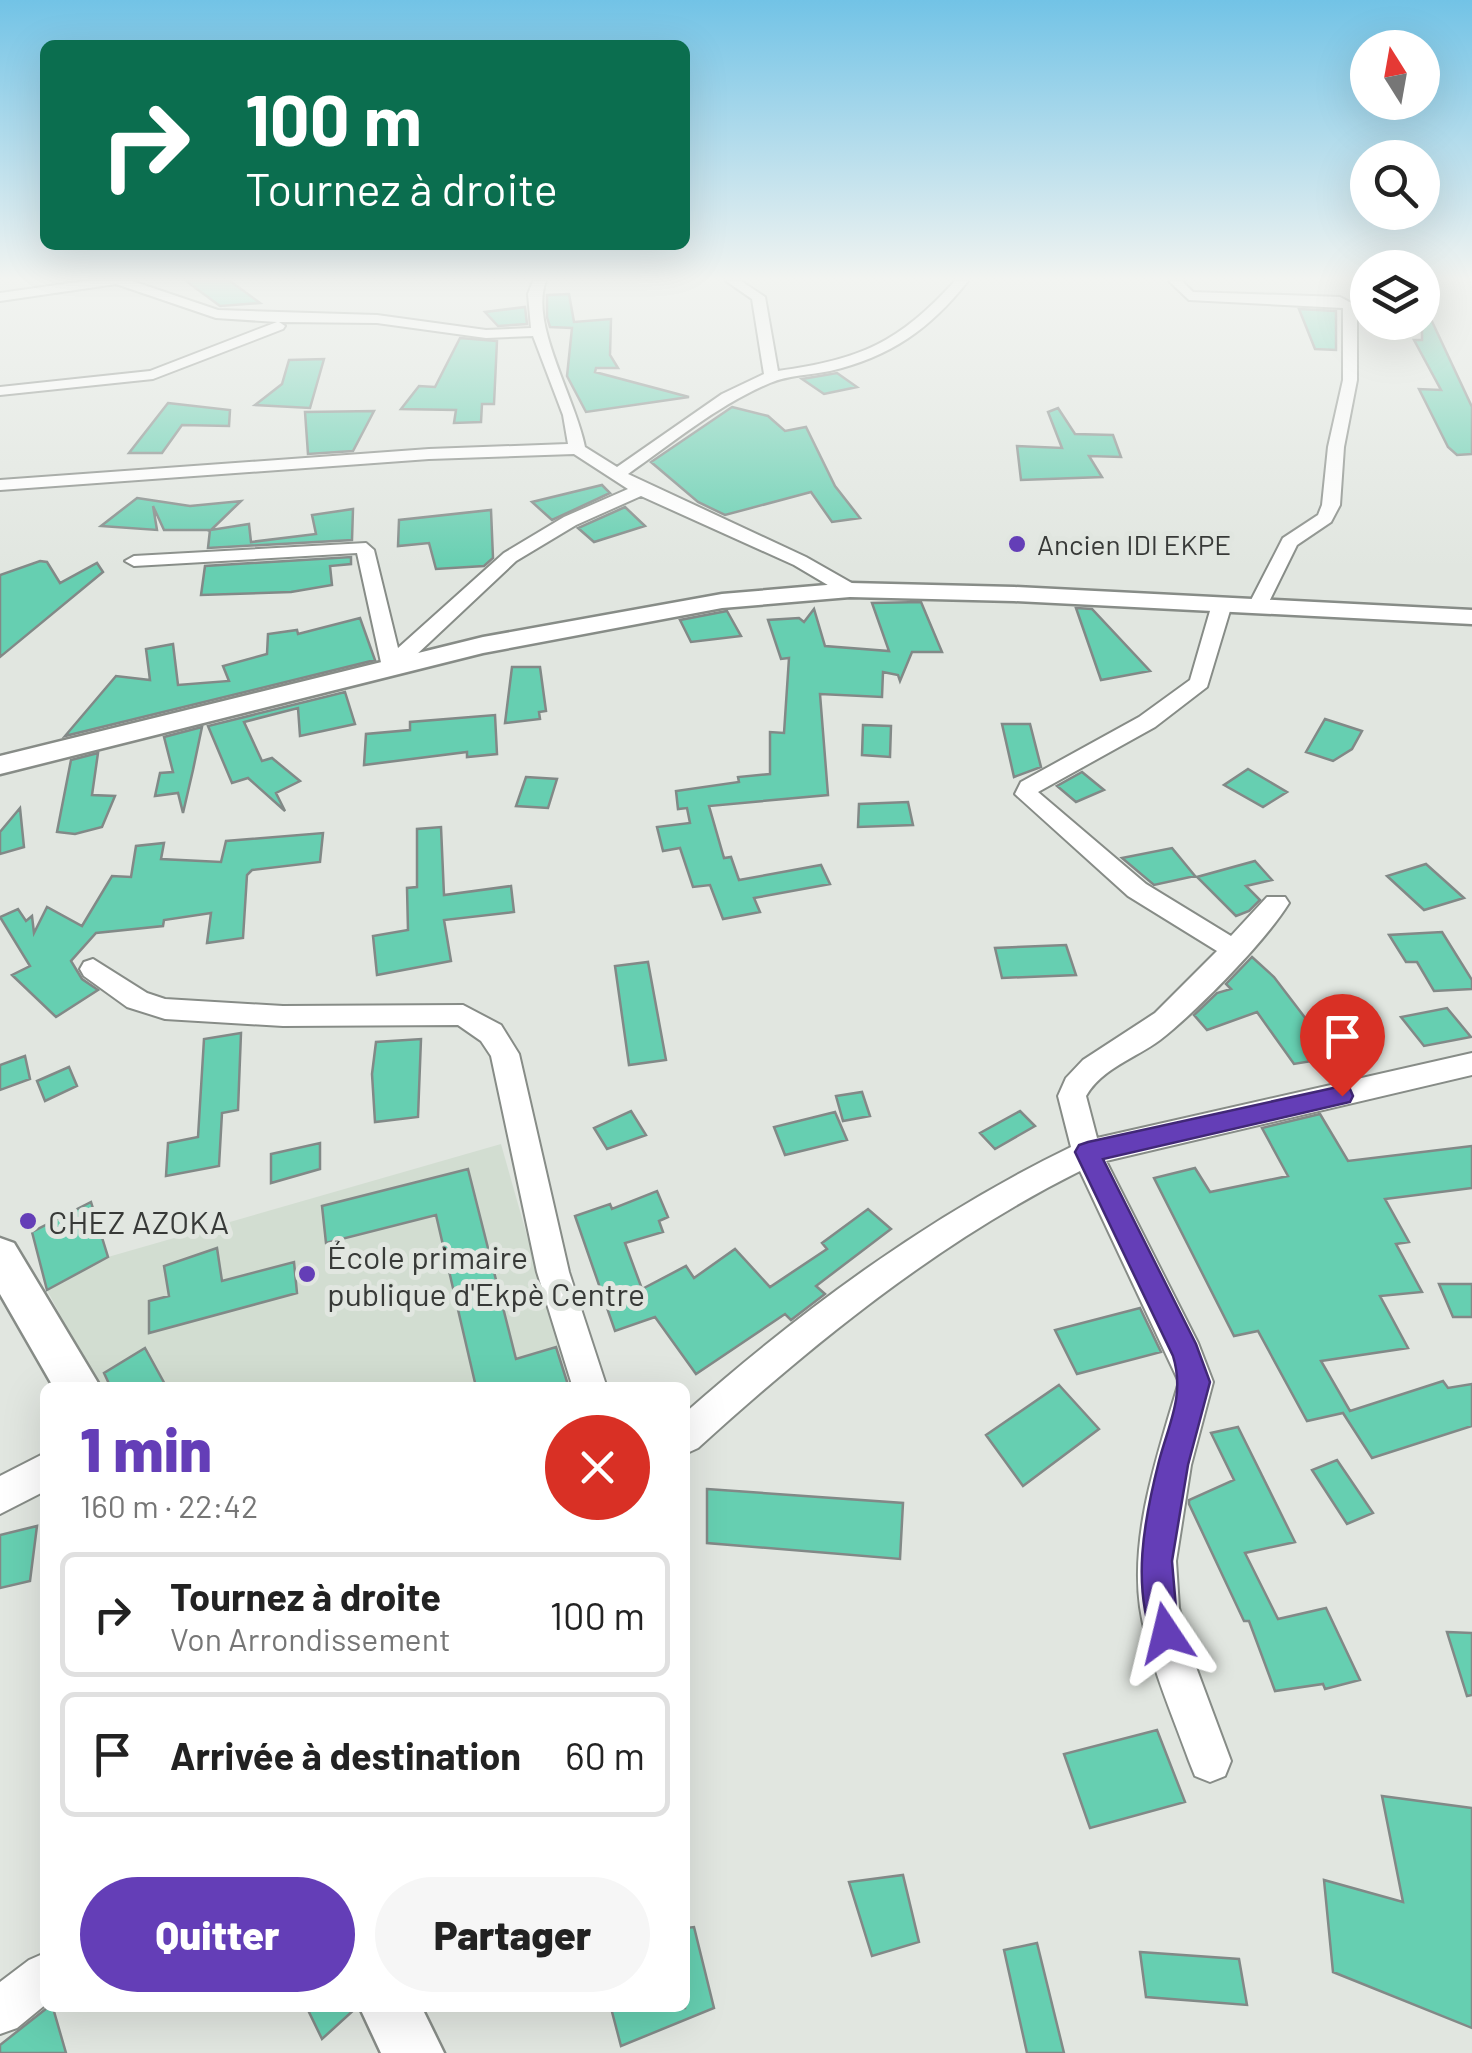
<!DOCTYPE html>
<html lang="fr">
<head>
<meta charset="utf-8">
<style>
	body { margin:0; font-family:Barlow,sans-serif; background:#f6f6f6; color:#222; height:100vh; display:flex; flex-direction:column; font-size:38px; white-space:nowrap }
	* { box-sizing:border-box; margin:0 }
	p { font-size:32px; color:#767676 }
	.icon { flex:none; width:55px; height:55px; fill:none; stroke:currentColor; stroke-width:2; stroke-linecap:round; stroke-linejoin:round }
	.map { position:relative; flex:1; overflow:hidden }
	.details { position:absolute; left:40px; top:1382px; width:650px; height:630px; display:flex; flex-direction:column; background:#fff; border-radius:15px; box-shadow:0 10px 40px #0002 }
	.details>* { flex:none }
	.banner { position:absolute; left:40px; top:40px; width:650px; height:210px; border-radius:15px; box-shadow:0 10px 40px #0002; background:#0b6e4f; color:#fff; overflow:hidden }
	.needle { width:65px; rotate:349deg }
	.fabs { position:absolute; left:1350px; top:30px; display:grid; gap:20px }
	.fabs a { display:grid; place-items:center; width:90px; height:90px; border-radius:50%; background:#fff; box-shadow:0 10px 40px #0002; font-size:50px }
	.pin { position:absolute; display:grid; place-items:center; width:85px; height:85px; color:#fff; margin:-102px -42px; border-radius:50% 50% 50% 0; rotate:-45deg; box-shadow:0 0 10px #0007 }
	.pin .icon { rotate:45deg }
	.me { position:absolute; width:110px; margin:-55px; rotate:350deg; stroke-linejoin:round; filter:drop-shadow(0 0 8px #0008) }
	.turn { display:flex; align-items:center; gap:35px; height:210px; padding:0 40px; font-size:45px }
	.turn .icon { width:130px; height:130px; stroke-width:2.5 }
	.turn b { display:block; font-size:70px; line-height:85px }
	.round { display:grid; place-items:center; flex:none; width:105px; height:105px; border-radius:52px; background:#f6f6f6 }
	.head { display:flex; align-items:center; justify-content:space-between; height:170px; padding:0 40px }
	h1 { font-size:60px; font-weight:800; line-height:75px; color:#643eb7 }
	.cta { display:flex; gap:20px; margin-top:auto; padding:20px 40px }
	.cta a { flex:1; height:115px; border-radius:60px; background:#643eb7; color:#fff; font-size:40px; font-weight:800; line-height:115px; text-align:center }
	.cta a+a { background:#f6f6f6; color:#222 }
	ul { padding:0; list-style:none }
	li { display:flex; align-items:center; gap:30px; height:125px; margin:0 20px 15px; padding:0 20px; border:5px solid #e0e0e0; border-radius:15px }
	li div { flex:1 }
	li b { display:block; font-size:38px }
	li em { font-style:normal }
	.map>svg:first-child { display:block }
	.built { fill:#d2ddd1 }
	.building { fill:#66cfb1; stroke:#828987; stroke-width:2.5 }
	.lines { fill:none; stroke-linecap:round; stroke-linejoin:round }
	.minor-casing { stroke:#878c87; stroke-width:4 }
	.tertiary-casing { stroke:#878c87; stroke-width:5 }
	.minor { fill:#fff; fill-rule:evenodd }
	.tertiary { fill:#fff; fill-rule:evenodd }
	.route { fill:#643eb7; stroke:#412877; stroke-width:2.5 }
	.poi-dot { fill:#643eb7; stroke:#e1e6e0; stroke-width:4 }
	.labels { text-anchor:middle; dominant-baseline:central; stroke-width:10; stroke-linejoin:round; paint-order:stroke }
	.far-poi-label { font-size:28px; fill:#383a38; stroke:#e1e6e0; text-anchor:start }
	.poi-label { font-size:32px; fill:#383a38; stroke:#e1e6e0; text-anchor:start }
</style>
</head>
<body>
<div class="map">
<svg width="1472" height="2053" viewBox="0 0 1472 2053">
	<rect width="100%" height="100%" fill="#e1e6e0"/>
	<path class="built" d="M501,1144L570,1387H98L47,1290L108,1257Z"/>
	<path class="building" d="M186,281H230L260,303L220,306Z
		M569,294L574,322L611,319L610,355L618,368H596L595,372L689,397L586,412L567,376L572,328L550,327L547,317V295Z
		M1422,300L1472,407V454L1457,455L1448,447L1419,389L1441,390L1414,340H1422Z
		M525,307L527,324L498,326L485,312Z
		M1299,309L1336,311V350L1315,349Z
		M460,338L497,341L494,404H482L481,422L454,423L456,410L401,409L419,386L435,387Z
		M324,359L310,408L255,405L282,384L289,360Z
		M837,373L857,387L824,394L802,379Z
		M168,403L230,410L229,426L182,425L162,453H129Z
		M732,407L768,416L785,431L806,427L835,486L860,518L832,522L811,492L725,515L698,502L651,462Z
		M1058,408L1075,434L1113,435L1121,457L1089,456L1102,477L1021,480L1017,446L1062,448L1048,412Z
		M374,411L353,451L308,454L305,412Z
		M602,485L610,493L552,520L532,502Z
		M137,498L190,506L241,501L211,530L249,524L251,542L316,534L312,515L353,509L352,540L208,548L210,530H164L153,506L157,530L101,526Z
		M625,507L645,526L594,542L578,528Z
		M491,510L493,558L484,566L436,569L429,543L398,546L399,520Z
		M351,557V564L330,566L332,585L291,592L201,595L205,566Z
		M40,561L47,562L60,583L97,563L103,572L0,657V575Z
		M921,602L942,652H912L900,681L898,675L883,672L882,697L820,694L828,795L709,806L724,858L731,857L739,880L821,865L830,884L754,898L760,912L723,919L710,885L693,887L680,848L663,851L657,827L690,823L687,808L678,809L676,791L739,782L738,777L770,774V732L784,733L789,658L781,659L768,620L799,618L804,622L814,609L825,646L889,651L872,603Z
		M1076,608L1092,609L1150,671L1101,680Z
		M727,611L741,636L691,642L680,620Z
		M360,618L375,660L65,736L116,676L150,680L146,649L173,644L178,685L229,681L223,666L267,654L268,634L297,630L298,634Z
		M512,667H540L546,711L539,712L540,719L505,723Z
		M345,692L355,724L300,736L298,708L244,722L262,761L272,758L300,781L276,793L285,811L248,778L232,783L208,726Z
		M495,715L497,754L467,757V752L364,765L366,734L410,730V722Z
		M1325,719L1362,731L1352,749L1333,761L1306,752Z
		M1002,724H1030L1041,767L1014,777Z
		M863,725L891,726L890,757L862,755Z
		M202,727L193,770L183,813L178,793L155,796L160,773L173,772L164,737Z
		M98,753L92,795L115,796L102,827L75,834L57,832L71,760Z
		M1248,769L1287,792L1263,807L1224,785Z
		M1082,772L1104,790L1076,802L1057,786Z
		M526,777L557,779L548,808L516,806Z
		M908,802L913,825L858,827L859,804Z
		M20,808L24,847L0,854V832Z
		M441,827L444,895L511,886L514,912L444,920L451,961L377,975L373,936L408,930L407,888L417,887V829Z
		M323,833L320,862L252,870L247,875L243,938L207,943L211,913L164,920L163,926L96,933L71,961L82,979L98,990L56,1017L12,975L30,966L0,917L18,909L26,921L32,916L34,933L47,907L82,926L112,876L131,877L136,846L164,843L161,859L221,862L226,841Z
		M1172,848L1195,876L1154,885L1122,858Z
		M1255,861L1272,880L1246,886L1260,900L1249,911L1236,916L1197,877Z
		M1426,864L1464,898L1424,910L1387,876Z
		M1442,932L1472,980V989L1434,991L1417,962H1406L1389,935Z
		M1066,945L1076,975L1002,978L995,948Z
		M1252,957L1274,977L1335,1057L1294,1064L1257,1012L1207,1030L1194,1015L1217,993L1231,989L1226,984Z
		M648,962L666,1060L629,1065L615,966Z
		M1447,1008L1471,1037L1424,1046L1401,1017Z
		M241,1033L238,1110L222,1113L219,1166L166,1176L168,1143L198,1137L204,1039Z
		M421,1039L418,1117L375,1122L372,1074L376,1042Z
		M25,1056L30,1079L0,1090V1065Z
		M69,1067L77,1086L45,1101L37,1081Z
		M862,1092L870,1116L843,1121L836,1096Z
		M631,1111L646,1135L607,1149L594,1128Z
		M1020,1111L1035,1126L995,1149L980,1133Z
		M835,1112L847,1140L785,1155L774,1127Z
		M1320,1114L1348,1161L1472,1146V1188L1385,1199L1409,1242L1396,1244L1422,1292L1380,1296L1408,1348L1321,1361L1350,1411L1443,1381L1448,1388L1472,1384V1426L1372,1458L1343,1413L1307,1421L1258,1331L1234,1336L1154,1178L1195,1168L1210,1192L1288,1176L1262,1128Z
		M320,1143V1169L271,1183V1154Z
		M468,1169L516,1359L556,1347L569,1388L476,1387L436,1215L326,1243L322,1206Z
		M657,1191L668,1217L659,1221L663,1232L625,1243L642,1289L686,1266L694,1278L735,1249L770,1287L827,1249L822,1243L868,1209L891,1229L816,1286L825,1294L791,1320L785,1314L696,1374L655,1317L615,1331L575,1216L610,1204L612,1209Z
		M91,1202L108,1257L47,1290L32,1232Z
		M217,1248L222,1281L294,1262L297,1293L149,1333V1301L169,1296L164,1266Z
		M1439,1284H1472V1317H1453Z
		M1140,1308L1161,1352L1077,1374L1055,1330Z
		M145,1348L167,1388H111L104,1373Z
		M1059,1385L1099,1429L1023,1486L986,1435Z
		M1238,1427L1295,1542L1245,1553L1278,1619L1326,1608L1360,1680L1325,1689L1323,1684L1275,1691L1249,1621H1244L1189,1504V1500L1234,1480L1211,1433Z
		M1337,1460L1373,1513L1347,1524L1312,1470Z
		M707,1489L903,1503L900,1559L707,1543Z
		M37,1526L30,1581L0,1588V1535Z
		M1447,1632L1472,1633V1695L1467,1696Z
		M1157,1730L1185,1802L1090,1828L1064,1754Z
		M1382,1796L1472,1808V2028L1333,1972L1324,1880L1403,1902Z
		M903,1875L919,1942L872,1956L849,1882Z
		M694,1927L714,2008L621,2046L611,2008H685V1928Z
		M1037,1943L1064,2053H1027L1004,1950Z
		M1140,1952L1239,1959L1247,2005L1146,1997Z
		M47,2008H53L66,2053H0V2045Z
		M307,2008H356L322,2039Z"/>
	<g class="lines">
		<defs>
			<path id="minor" d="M85,281H132L218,310L377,315L486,330L531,328L528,294L533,281H546C529,323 576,399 585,447L617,467L722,394L764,374L752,299L726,281H741L765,297L778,371C862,359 898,343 955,281H968C930,329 890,357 830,371C811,375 788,375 770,383C718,405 674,442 628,474L806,557L857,586V594H843L794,565L641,496L576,525L516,561L399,671L392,673L382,667L357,553L134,566L125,561L134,556L366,543L374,550L398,648L504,553L564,517L628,489L574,454L429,459L0,490V480L429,449L568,444L563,415L533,336L486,338L377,323L279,322L285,326L283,329L153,379L0,395V387L150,371L277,322L216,318L116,284L0,301V293Z
				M1169,281H1182L1193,292L1340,297L1357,306V380L1344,447L1340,505L1331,522L1297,545L1265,610H1251L1248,606L1283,538L1318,515L1322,505L1328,447L1343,380V308L1189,300Z
				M1222,598L1232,604L1207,687L1155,727L1038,792L1146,884L1231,936L1267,897H1285L1289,903C1265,942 1197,1011 1160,1040C1136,1058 1102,1068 1086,1096L1097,1138L1472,1053V1075L1106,1161L1198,1343L1213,1382L1191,1465L1176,1561L1179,1608L1193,1659L1231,1761L1225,1776L1210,1782L1195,1776L1189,1761C1171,1711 1148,1660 1140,1607C1130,1533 1158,1453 1179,1382L1080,1171C938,1242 815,1342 698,1448L685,1454V1413C803,1309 929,1216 1071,1147L1058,1096L1066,1078L1083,1060L1155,1013L1217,951L1128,896L1015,794L1021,782L1139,717L1190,680L1212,604Z
				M93,959L147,993L165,999L283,1006L463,1005L501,1025L519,1054L569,1272L607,1388H573L537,1272L491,1056L481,1041L458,1025L283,1026L165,1019L127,1007L84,976L80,969L84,962Z
				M45,1453V1491L0,1514V1476Z
				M45,1953V2005L17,2028L0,2034V1982L29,1960Z"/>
			<path id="tertiary" d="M850,583L1014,587L1472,610V624L1014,601L850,597L722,608L483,653L0,774V756L483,637L722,594Z
				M0,1238L14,1243L101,1388H54L0,1294Z
				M360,2008H422L444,2053H381Z"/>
		</defs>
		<use href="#minor" class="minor-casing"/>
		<use href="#tertiary" class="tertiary-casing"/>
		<use href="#minor" class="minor"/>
		<use href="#tertiary" class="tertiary"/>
	</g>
	<linearGradient id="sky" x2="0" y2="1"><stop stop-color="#72c3e6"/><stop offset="0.49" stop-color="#f2f4f1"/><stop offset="1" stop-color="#f2f4f1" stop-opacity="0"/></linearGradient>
	<rect width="1472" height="569" fill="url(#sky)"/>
	<path class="route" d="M1342,1086L1350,1089L1353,1096L1350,1102L1103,1159L1196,1344L1210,1382L1188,1465L1172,1561L1176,1608L1183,1633L1178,1645L1166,1650L1155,1645C1131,1587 1144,1520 1159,1461C1169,1423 1185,1395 1173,1356L1075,1152L1079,1145L1088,1142Z"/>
	<g class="poi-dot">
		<circle cx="1017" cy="544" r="10"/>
		<circle cx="28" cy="1221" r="10"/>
		<circle cx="307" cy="1274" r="10"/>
	</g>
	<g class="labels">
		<g class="far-poi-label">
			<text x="1037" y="544">Ancien IDI EKPE</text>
		</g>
		<g class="poi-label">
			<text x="48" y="1221">CHEZ AZOKA</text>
			<text x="327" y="1256">École primaire<tspan x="327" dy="37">publique d'Ekpè Centre</tspan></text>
		</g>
	</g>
</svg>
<div class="fabs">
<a><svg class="needle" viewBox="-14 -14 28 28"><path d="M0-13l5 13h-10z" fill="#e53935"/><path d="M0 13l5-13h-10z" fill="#767676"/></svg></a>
<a><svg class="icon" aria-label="search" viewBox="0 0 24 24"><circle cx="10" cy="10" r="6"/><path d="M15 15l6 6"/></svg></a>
<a><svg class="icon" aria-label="layers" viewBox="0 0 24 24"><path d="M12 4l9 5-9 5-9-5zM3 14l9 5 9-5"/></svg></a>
</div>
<div class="pin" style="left:1342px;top:1096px;background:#d93025"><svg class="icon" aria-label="arrive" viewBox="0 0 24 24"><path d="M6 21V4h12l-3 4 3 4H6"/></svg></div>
<svg class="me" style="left:1166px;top:1633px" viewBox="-20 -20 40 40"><path d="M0-17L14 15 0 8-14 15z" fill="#643eb7" stroke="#fff" stroke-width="4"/></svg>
<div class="banner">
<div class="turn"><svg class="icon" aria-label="right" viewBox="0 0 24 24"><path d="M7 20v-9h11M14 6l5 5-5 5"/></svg><div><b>100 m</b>Tournez à droite</div></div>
</div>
<section class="details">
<div class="head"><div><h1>1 min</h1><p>160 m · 22:42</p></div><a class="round" style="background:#d93025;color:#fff"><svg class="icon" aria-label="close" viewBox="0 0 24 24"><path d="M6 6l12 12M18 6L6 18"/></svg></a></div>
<ul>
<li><svg class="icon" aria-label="right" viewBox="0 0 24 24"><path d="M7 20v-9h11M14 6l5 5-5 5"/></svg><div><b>Tournez à droite</b><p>Von Arrondissement</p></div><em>100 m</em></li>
<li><svg class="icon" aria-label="arrive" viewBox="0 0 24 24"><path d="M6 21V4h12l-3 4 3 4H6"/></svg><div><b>Arrivée à destination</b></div><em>60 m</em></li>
</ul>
<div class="cta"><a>Quitter</a><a>Partager</a></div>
</section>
</div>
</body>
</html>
